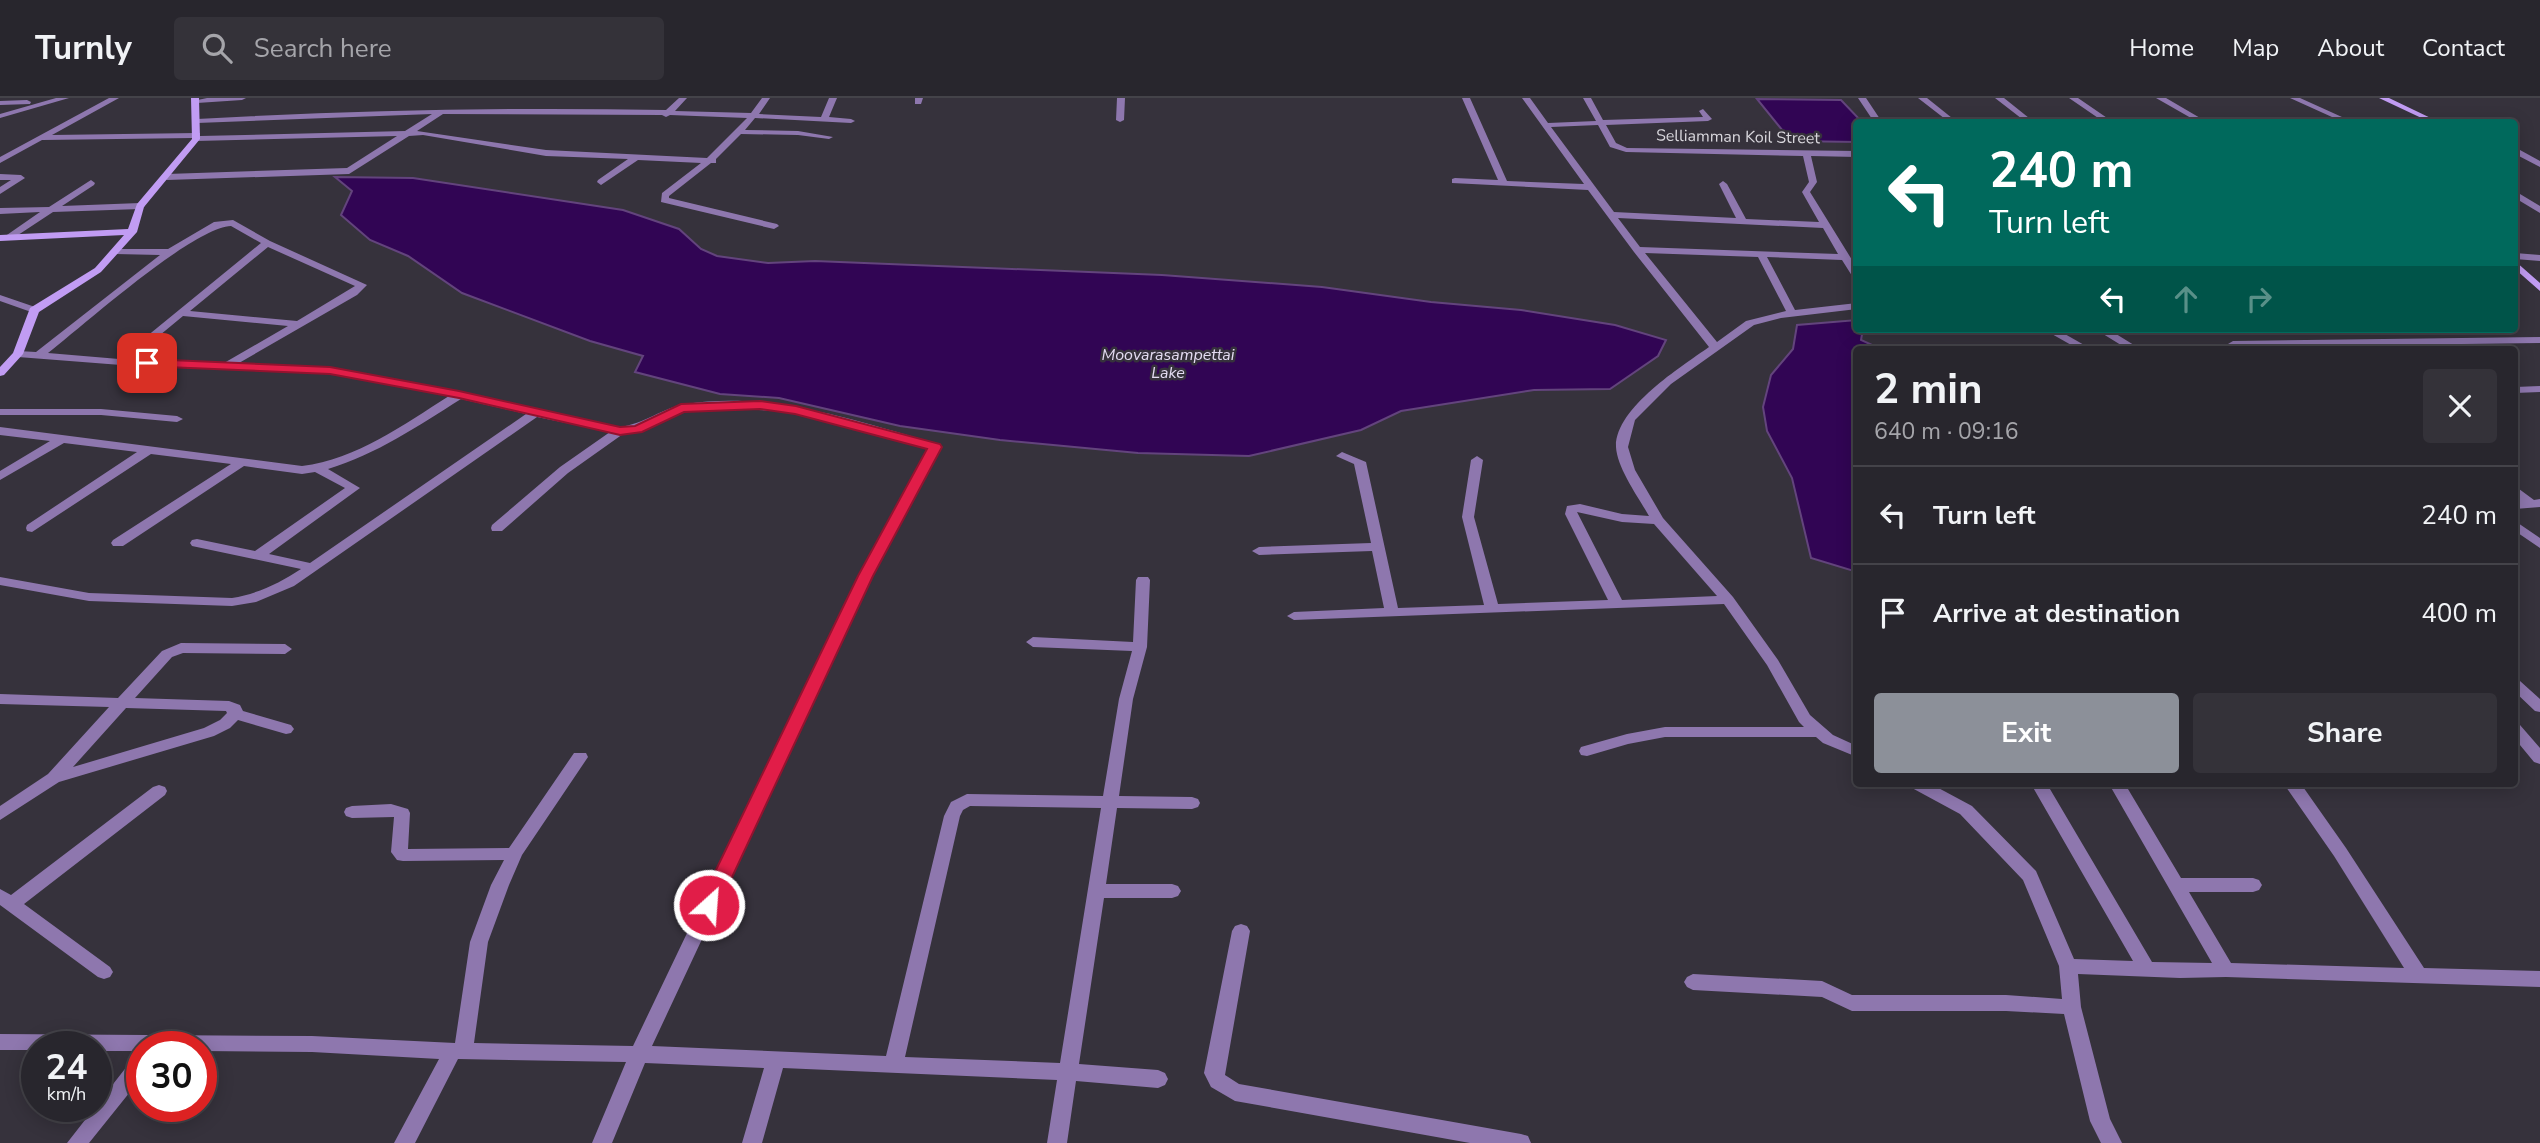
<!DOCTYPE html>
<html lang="en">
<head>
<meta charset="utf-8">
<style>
	body { margin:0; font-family:"Nunito Sans",sans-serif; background:#343239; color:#f1f3f6; height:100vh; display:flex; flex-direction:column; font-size:26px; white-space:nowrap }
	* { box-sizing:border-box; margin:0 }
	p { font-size:23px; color:#a5a5aa }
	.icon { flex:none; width:38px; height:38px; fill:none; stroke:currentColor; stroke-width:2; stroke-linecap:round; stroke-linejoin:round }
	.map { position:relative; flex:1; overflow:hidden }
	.sheet { position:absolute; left:1853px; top:248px; width:665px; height:441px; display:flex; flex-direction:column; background:#28262d; border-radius:7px; box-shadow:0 4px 18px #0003,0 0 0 2px #444349 }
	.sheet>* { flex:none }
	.top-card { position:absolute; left:1853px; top:21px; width:665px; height:214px; border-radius:7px; box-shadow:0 4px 18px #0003,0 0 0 2px #444349; background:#00695c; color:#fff; overflow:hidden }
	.speed { position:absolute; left:21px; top:933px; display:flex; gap:14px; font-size:35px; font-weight:700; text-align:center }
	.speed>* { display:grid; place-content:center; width:91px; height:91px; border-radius:50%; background:#28262d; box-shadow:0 4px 18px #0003,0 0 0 2px #444349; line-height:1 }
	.speed small { font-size:18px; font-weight:400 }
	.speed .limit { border:10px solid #d22; background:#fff; color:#111 }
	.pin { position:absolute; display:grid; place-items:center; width:60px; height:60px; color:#fff; margin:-30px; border-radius:14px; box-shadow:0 4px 10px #0006 }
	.me { position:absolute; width:77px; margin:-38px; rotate:26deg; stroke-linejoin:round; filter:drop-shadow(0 0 5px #0008) }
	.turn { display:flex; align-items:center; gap:24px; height:147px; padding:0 21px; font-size:32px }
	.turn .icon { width:91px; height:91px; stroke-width:2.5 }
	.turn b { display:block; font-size:49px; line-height:60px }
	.lanes { display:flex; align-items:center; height:66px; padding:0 21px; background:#0003; justify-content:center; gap:35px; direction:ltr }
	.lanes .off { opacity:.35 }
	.round { display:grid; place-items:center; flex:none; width:74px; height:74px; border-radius:7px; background:#343239 }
	.headline { display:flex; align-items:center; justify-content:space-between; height:119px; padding:0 21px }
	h1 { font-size:42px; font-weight:700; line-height:52px }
	.action { display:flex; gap:14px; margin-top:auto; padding:14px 21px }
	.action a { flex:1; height:80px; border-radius:7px; background:#8c9099; color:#fff; font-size:28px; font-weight:700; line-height:80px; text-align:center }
	.action a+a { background:#343239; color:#f1f3f6 }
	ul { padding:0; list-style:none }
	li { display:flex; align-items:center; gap:21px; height:98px; padding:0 21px; border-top:2px solid #444349 }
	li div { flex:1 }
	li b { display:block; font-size:26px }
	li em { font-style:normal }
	header { display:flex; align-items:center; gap:42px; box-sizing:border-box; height:98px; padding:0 35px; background:#28262d; border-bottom:2px solid #444349 }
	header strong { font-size:33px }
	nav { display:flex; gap:38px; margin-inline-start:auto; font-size:24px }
	.search { width:490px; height:63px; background:#343239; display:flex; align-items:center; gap:18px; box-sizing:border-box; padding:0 24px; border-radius:7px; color:#a5a5aa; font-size:26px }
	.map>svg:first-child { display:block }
	.water { fill:#310554; stroke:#63447d; stroke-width:2 }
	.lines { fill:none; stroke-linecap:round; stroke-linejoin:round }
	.street { fill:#8e77ae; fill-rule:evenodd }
	.secondary { fill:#c19cf3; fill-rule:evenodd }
	.route { fill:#e11d48; stroke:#92132f; stroke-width:2 }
	.labels { text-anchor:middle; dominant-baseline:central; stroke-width:5; stroke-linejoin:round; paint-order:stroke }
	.far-street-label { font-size:16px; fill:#d9d7dd; stroke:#36323c }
	.far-water-label { font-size:16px; font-style:italic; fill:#e4dcf2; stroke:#36323c }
</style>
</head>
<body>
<header>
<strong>Turnly</strong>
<div class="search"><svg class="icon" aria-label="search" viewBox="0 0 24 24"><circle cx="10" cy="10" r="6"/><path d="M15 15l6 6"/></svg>Search here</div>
<nav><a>Home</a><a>Map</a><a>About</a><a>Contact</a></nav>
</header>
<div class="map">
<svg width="2540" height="1045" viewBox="0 0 2540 1045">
	<rect width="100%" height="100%" fill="#36323c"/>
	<path class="water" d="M1757,1L1841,2L1862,24H1857V44L1791,43Z
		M335,79L413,80L623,112L679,131L701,151L717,158L768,165L815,163L1162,177L1322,189L1431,204L1521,212L1615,227L1666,242L1658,258L1610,291L1534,292L1401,313L1361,332L1249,358L1138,355L1000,342L900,328L779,300L720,296L635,274L643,258L590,243L462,195L408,158L370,142L341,117L352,93Z
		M1857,222V231H1863L1861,242L1883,252H1857V474L1811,460L1792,380L1767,333L1763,309L1771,277L1793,251L1797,227Z"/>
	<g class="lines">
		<path class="street" d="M56,0H69L0,20V16Z
			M109,0H119L52,37L197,35H200V38L405,33L432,16L197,25L193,23L197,21C354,12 509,9 666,12L679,0H687L675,13L751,15L762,0H770L759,16L821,19L829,0H837L829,19L851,21L855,23L851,25L755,20L745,32L798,33L833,39L829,41L798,37L741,36L716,61V65H711L669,98V100L777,126L779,128L774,131L661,104L662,95L701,65L638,62L601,87L597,84L598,82L628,61L546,58L423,37L409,38L349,76L167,82L163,79L167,76L347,70L397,38L196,43H193V40L42,42L0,65V59ZM443,16L662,17L666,19L670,17L747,20L707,60L546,52L417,33Z
			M207,0H246L242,2L197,5L193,3Z
			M915,0H923L921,6H915Z
			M1117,0H1125L1124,22L1120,24L1116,22Z
			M1462,0H1470L1507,83L1584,86L1522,0H1530L1548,25L1596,23L1583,0H1591L1603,22L1703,19L1699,13L1703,11L1712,21L1708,23L1606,27L1616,45L1627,50L1857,53V59L1811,58L1817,84L1810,94L1857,170V182L1854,181L1842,162L1767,159L1795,212L1857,205V211L1781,220L1754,227L1671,286L1635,322L1628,349L1635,372L1663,420L1733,499L1778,562L1810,617L1833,637L1857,648V659L1823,645L1816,639H1665L1628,646L1587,658L1581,657L1579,653L1581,649L1627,636L1665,629H1804L1799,624L1767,567L1724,506L1294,522L1287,518L1294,514L1384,510L1372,453L1259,457L1252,453L1259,449L1371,445L1354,366L1336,358L1342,354L1366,364L1398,510L1484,507L1462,419L1471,362L1477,358L1483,362L1474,419L1498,506L1608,502L1565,416L1567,408L1580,406L1622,416L1649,418C1639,400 1617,370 1616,349C1615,310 1681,269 1709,249L1634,154L1588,92L1452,85V81L1455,80L1498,82ZM1598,27L1610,49L1626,54L1803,58L1809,84L1802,94L1819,124L1746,121L1727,86L1723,83L1719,86L1736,120L1614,114L1551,29ZM1618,120L1823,130L1838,156L1640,149ZM1645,155L1758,159L1786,213L1746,223L1717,244ZM1577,414L1622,424L1654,426L1717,498L1622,502Z
			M1858,0H1866L1882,24H1874Z
			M1918,0H1927L1957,24H1949Z
			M1995,0H2004L2034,24H2026Z
			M2069,0H2078L2113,24H2104Z
			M2156,0H2166L2207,24H2198Z
			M2290,0H2300L2353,24H2343Z
			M27,2L31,4L30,6L0,7V3Z
			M2515,52H2520L2540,63V69L2515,56Z
			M0,76L21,77L25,80L0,96V89L11,82H0Z
			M91,82L95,85L94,87L62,108L140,105L145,108L140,111L53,114L12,141L4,139L40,114L0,116V110L49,109Z
			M2515,93L2540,108V115L2515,100Z
			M233,122L270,143L367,187L357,197L239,265L330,270L459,294L620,329C644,326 662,310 686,306C772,293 857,323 939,346L941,349L872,478L652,948L886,958L944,718L951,704L967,696L1103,698L1119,601L1132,553L1033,549L1026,544L1033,539L1133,544L1136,482L1138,479H1148L1150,482L1147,549L1133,601L1119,698L1192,699L1198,701L1200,705L1198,709L1192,711L1117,710L1106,786H1172L1178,788L1181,793L1178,798L1172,800H1104L1079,966L1158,972L1165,975L1168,981L1165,987L1158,990L1076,983L1067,1045H1047L1057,982L783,970L762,1045H742L764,970L645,965L612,1045H592L626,964L458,961L415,1045H394L439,961L312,954L201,953V948H142V953H96V948H37V952H0V936L312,938L455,945L470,844L491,787L504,762L403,763L397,762L391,754L394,719L352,720L346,718L344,714L346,710L352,708L391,706L408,711L410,715L408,751L509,750L574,655H586L588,659L522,757L509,787L488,844L474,945L633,948L858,478L928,351L840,326L780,313L716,310L684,313L642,332L623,336L568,375L502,433H492L491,430L492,427L560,369L610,334L537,319L294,488L256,504L232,508L89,503L0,487V479L89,495L232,500C257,496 280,485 301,471L192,448L190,445L192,442L197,441L255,453L345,390L315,374L302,376L244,368L123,448H113L111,445L113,442L231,366L151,356L32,434L27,433L26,430L27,427L137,354L64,345L0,382V373L50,343L0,337V329L302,368C357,361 403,327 449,298L330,276L121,267L18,259L13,256L18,253L36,254L160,157L115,156L112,155V151H168L214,124ZM231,128L261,145L119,261L48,255C84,227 192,130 231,128ZM268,149L355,188L297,223L190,213ZM183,218L288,228L224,265L131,261ZM461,301L526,316L310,465L269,456L360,390L328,371C377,356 418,328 461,301ZM970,708L1101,710L1060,965L905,959L960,718L963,712Z
			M2515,155L2540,157V163L2515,161Z
			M0,197L38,210L39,212L34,215L0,203Z
			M2043,231H2056L2093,252H2080Z
			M2095,231H2108L2142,252H2129Z
			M2540,239V245L2233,249L2228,246L2233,243Z
			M2540,288V294L2515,295V289Z
			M0,311H101L177,318L183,321L177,324L101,317H0Z
			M2515,388L2534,402L2540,401V409L2515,411V403H2520L2515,398Z
			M2515,423L2540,440V450L2515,433Z
			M181,545L285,546L292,551L285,556L183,555L172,559L135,600L229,603L240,607L243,613L291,627L294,631L291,635L286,636L238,622L230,630L214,638L59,684L0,722V708L48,676L109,609L0,606V596L118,600L162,553ZM126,610L226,613L227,615L220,622L204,630L73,669Z
			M2515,581L2520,583L2540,601V614L2535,613L2515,594Z
			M2515,626L2520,627L2540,650V666L2534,664L2515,641Z
			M1910,686H1931L1972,708L2036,773L2074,861L2133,863L2031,686H2047L2152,864L2212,865L2109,686H2125L2181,780H2253L2259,782L2262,787L2259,792L2253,794H2189L2231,865L2404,870L2334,758L2284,686H2301L2346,750L2424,870L2540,873V889L2226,879L2180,880L2078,876L2081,909L2110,1021L2122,1045H2101L2090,1023L2064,916L2006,913H1852L1822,899L1693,892L1687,889L1684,884L1687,879L1693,876L1822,883L1852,897H2006L2062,901L2059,868L2023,782L1960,716L1912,690Z
			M159,687L165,689L167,693L165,697L24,806L110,869L113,874L110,879L104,881L98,879L0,807V791L11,797L153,689Z
			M1241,826L1247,828L1250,833L1225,977L1239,986L1521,1036L1528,1038L1531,1045H1470L1235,1003L1211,989L1204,975L1232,833L1235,828Z
			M142,956V979L89,1045H67L135,958Z"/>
		<path class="secondary" d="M191,0H199L200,41L144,109L137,134L101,174L39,214L23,256L4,277L0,278V269L13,255L30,210L95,170L124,137L0,143V137L128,131L137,106L192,41Z
			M2379,0H2389L2439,24H2430Z
			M2515,163L2540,185V193L2515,171Z"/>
	</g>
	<path class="route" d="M147,261L330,269L459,293L620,329L635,328L681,306L760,303L796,308L940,346L942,349L873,478L719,807L716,812L709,815L702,812L699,807L858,478L927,351L795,316L760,311L684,314L642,334L620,337L459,300L330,276L142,268L141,265Z"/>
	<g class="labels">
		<g class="far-street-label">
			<text transform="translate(1738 39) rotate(1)">Selliamman Koil Street</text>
		</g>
		<g class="far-water-label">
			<text x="1168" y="257">Moovarasampettai<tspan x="1168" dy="18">Lake</tspan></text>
		</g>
	</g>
</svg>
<div class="speed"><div>24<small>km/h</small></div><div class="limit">30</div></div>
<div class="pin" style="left:147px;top:265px;background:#d93025"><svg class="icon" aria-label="arrive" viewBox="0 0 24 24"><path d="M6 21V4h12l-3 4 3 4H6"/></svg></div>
<svg class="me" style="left:709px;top:807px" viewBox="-20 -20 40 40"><circle r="17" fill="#e11d48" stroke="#fff" stroke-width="3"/><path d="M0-11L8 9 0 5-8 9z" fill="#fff"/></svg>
<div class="top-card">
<div class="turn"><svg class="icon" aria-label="left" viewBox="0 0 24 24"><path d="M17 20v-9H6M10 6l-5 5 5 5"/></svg><div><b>240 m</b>Turn left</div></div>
<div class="lanes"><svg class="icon" aria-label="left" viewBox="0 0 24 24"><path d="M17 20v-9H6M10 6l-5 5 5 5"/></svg><svg class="icon off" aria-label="ahead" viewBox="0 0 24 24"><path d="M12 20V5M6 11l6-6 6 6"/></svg><svg class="icon off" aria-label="right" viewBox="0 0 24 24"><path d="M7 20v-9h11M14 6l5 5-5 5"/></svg></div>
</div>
<section class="sheet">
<div class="headline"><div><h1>2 min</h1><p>640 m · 09:16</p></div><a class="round"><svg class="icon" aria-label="close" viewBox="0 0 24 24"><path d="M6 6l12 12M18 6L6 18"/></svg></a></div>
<ul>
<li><svg class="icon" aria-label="left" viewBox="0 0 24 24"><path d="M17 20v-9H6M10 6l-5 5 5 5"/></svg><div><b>Turn left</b></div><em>240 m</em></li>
<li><svg class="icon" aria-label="arrive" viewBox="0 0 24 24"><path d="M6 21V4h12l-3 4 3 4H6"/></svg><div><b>Arrive at destination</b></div><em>400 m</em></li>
</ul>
<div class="action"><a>Exit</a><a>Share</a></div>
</section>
</div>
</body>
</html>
